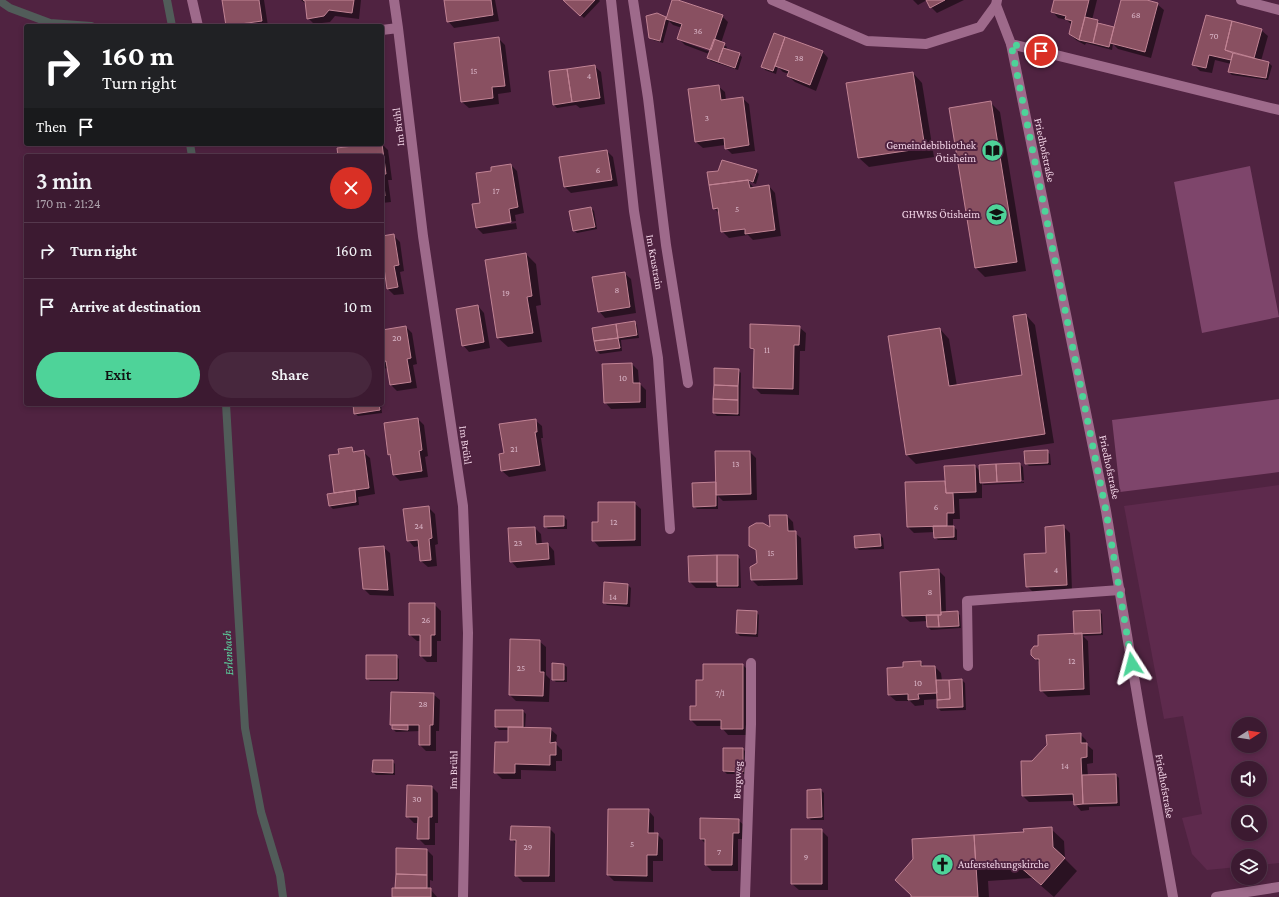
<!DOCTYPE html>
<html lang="en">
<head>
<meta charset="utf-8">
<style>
	body { margin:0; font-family:"Crimson Pro",serif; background:#47273d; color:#f1f3f6; height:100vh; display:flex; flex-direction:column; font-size:15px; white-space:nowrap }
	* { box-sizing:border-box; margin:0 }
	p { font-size:13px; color:#aca1ab }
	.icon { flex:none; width:22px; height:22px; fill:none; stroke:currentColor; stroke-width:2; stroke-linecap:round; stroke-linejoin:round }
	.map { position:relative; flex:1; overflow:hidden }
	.side { position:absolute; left:24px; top:154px; width:360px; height:252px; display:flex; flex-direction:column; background:#3c1a31; border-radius:4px; box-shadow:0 2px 6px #0003,0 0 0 1px #55384d }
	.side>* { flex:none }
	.hud { position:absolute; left:24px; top:24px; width:360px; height:122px; border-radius:4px; box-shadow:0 2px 6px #0003,0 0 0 1px #55384d; background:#202124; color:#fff; overflow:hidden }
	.needle { width:26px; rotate:78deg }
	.fabs { position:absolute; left:1231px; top:717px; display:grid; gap:8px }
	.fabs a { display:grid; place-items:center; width:36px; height:36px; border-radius:50%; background:#3c1a31; box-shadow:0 2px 6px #0003,0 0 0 1px #55384d; font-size:20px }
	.pin { position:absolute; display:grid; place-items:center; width:34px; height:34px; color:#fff; margin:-17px; border:2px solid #fff; border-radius:50%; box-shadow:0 1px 4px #0007 }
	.me { position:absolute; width:44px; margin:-22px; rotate:351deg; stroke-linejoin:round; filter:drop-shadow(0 0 3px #0008) }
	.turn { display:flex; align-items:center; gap:14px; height:84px; padding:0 12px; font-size:18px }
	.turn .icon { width:52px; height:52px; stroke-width:2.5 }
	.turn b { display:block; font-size:28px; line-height:34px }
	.then { display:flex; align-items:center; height:38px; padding:0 12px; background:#0003; gap:8px; font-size:15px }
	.round { display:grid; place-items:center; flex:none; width:42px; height:42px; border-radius:21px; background:#47273d }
	.summary { display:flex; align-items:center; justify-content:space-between; height:68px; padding:0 12px }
	h1 { font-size:24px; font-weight:600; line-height:30px }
	.cta { display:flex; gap:8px; margin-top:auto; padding:8px 12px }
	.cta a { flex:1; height:46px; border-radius:24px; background:#4ed399; color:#111; font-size:16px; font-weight:600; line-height:46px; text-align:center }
	.cta a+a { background:#47273d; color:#f1f3f6 }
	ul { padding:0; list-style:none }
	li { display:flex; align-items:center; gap:12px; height:56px; padding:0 12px; border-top:1px solid #55384d }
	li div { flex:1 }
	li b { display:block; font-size:15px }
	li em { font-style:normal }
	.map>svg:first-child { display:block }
	.built { fill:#5e2a4d; fill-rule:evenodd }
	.green { fill:#7e456b }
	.shadow { fill:#0007 }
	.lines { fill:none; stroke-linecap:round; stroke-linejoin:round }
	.stream { stroke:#515c59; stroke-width:8 }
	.building { fill:#895061; stroke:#c18394 }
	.lane { stroke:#9e6a8b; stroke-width:10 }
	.street { stroke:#9e6a8b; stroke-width:10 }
	.route { stroke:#4ed399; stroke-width:7; stroke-dasharray:0 12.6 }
	.labels { text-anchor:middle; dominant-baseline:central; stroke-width:4; stroke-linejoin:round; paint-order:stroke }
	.number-label { font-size:9px; fill:#d8b3c5 }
	.street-label { font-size:11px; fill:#f2d4e6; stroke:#502341 }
	.poi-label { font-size:11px; fill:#f2d4e6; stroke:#502341; text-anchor:end }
	.water-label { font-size:12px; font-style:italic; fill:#5cd9a1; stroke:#502341 }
</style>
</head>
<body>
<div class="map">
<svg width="1279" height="897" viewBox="0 0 1279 897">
	<rect width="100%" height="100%" fill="#502341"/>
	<path class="built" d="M1279,485V863L1260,865V856H1238V867L1207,870L1192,854L1182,818L1202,814L1183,716L1164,719L1124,506ZM1238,724H1260V746H1238ZM1238,768H1260V790H1238ZM1238,812H1260V834H1238Z"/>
	<path class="green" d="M1250,166L1279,317L1202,333L1174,182Z
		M1279,399V472L1120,492L1112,420Z"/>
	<path class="shadow" d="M223,0H264L268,26H227Z
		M301,0H361L359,19L335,16L330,22L314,24L308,18L306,4Z
		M445,0H495L499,21L454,28L448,21Z
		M565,0H599L600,1L584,18Z
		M673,0L722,16L728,22L721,43L727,47L726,50L739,54L742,57L738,70L711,61L708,58L709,54L685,45L681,41L711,52V50L681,39V40L678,38L682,28L673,25L669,21L663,43L653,40L650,37L666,18L667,19Z
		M913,0H964L937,13L931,7L927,0L918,5Z
		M1055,0H1097L1092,20L1098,21L1101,24L1115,28L1122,0H1143L1157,4L1164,10L1151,58L1118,49L1113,44L1112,50L1086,43L1085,45L1076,40L1070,34L1072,25L1067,20L1058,18L1052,11Z
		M1207,16L1261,30L1268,36L1261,61L1269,63L1272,66L1268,80L1232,75L1229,72L1231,64L1215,60L1212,73L1200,71L1194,65Z
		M774,34L822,51L828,58L816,91L795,82L788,76L789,74L783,72L778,67L776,74L765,70L763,67Z
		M498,38L505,45L511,92L498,94L499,104L469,108L462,102L455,44Z
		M594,66L601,72L605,104L580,108L576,105L557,108L554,105Z
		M913,73L922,83L934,157L869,167L859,158Z
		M382,86L384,88L385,93L382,94Z
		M718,86L725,92L726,100L742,98L749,104L755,151L732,154L726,148L725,145L703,148L696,142Z
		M990,102L1000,112L1026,271L985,277L976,268L950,109Z
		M310,144H324L312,146Z
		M377,144H382L388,150L392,180H388L391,202L382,203V156H339Z
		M607,151L613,157L618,186L571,193L565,187L560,158Z
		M511,165L517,171L524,213L515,215L516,221L481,226V228L516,223L517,229L483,234L477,228L482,203L492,172Z
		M756,171L759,174L756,184L748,181L754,188L769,186L775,193L781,236L753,240L748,235L729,238L722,231L720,214L714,208Z
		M591,208L594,211L597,229L577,233L574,230Z
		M393,235L400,242L404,271L400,272L404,294L394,295L388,289L386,274L382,275V237Z
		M526,254L536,264L541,305L536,306L542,342L508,347L498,338Z
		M624,273L631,279L636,313L605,318L599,311Z
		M478,306L484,313L490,348L469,352L463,345Z
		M1026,315L1035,325L1054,443L916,464L907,455L940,329L949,339L957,386L1023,376Z
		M634,322L637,325L639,338L621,340L622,351L600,354L597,351L594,328Z
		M406,327L412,333L417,364L413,365L417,388L397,391L391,385L388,368L382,369V331Z
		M799,327L806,333L805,351H800L799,395L761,394L754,387L755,352L751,348Z
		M603,364H632L638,370L639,383L646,390V408L611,409L605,402Z
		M738,370L741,373L740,416H717L714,413Z
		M354,404H381L382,413L358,416L355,413Z
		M418,419L424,425L428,456L425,457L428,477L400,481L394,475L392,457L389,454Z
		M535,420L542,426L543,438H541L546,471L509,477L502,471L500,455L505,454Z
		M351,448L356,453L363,452L370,458L375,494L358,497L359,505L333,509L330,506L335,494L340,455Z
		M750,452L756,458L757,500L723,501L718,496V509H697L694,506Z
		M1047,452L1050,454L1051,465L1029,466L1026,463Z
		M1020,464L1023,467L1024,480L982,482V498L959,499L960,519H953V526L957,530V540H938L935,537V532L914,533L908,527L906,483L946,482L975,466L980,471V466Z
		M1024,482V483L984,485L982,484Z
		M634,503L641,509V546L599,547L593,540L599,523Z
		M428,507L435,514L438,544L435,545L437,566L428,567L421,561L420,546L414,547L408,540Z
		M787,516L793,522L794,532L801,538L803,585L758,586L752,580L758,563L757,552L750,546Z
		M564,517L567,520V529H548L545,526Z
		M1063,526L1070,533L1072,591L1033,592L1027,586Z
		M535,528L541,534L542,545L548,544L554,551L555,565L517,568L511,561Z
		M880,535L883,538L884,549L859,550L856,547L855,537Z
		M383,547L390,553L394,596L370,595L364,589Z
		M737,556L740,559L741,588H696L690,582L689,557Z
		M938,570L945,577L946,613L957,612L960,615L961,628L931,630L928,627L927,621L910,622L903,616Z
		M605,584L628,585L631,588L630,607L607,605L604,602Z
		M434,604L441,611V641H437V662H427L421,656V641H417L410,635Z
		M1099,611L1102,614L1103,635L1083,636L1088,641L1090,695L1048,697L1041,690L1040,663L1032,655L1075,634Z
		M756,612L759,615L758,637L740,636L737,633Z
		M539,641L546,647V675L550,679L549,702L516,701L510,695Z
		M396,656L399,659V681H370L367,678Z
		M920,662L925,667H935L941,673L942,681L962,680L965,683L966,710L941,711L938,708V699L924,700V705L915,706L910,701H896L889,695L904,668Z
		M564,665L567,667V682H556L553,679Z
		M743,665L749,671V735H728L722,728V726H697L691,720L697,707Z
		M433,694L440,700L439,731H436V751H426L420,745V731L396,732L393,729V726Z
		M523,711L526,714L525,728L550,729L557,735L556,744L562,750V761H556V771L521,770V779H502L495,772L509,743V730H499L496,727Z
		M1080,734L1086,740L1087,745L1093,750V763L1087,764L1088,776L1116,775L1119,778L1120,806L1089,807V810L1081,811L1075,804V801L1029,802L1023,796L1032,762Z
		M743,749L746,752L745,774H727L724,771Z
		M392,761L395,764V775H376L373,772Z
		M408,787H432L438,793V823H435V845H425L418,838L419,823H414L407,816Z
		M821,790L824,793V820H811L808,817Z
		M648,810L654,817V834H657L663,840V861H653V882L614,881L608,875Z
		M738,820L745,826V839H738V871H712L706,865V844L701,839Z
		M549,828L555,834V882H523L516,875L517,845L512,839Z
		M1051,829L1064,841L1065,859L1077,871L1054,897L1032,878L988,881L989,897H912L1025,833Z
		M821,830L828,837V890H799L792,884Z
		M427,850L433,856V881L430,880V889L437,897H393L396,889Z"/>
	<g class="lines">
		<path class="stream" d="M167,0L172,26
			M0,1L10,8L50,23L91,26
			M190,144L192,156
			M226,404L245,728L261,812L280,875L283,897"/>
	</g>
	<path class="building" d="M222,0H259L262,21L226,26Z
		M303,0H354L352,13L329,10L324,16L307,19L305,1Z
		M444,0H491L493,15L447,22Z
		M563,0H595L580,16Z
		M672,0H678L723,15L711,50L677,39L682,24L666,19Z
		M926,0H945L930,8Z
		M1054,0H1089L1079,40L1069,34L1072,21L1065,19L1066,16L1051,12Z
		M1121,0H1147L1158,3L1145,52L1110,43Z
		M657,13L666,17L660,41L649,38L646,16Z
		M1206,15L1232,21L1225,50L1233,53L1231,60L1209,55L1206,68L1192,65Z
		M1085,17L1098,20L1093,43L1079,40Z
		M1232,21L1262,29L1254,58L1225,50Z
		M1098,23L1114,27L1109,47L1093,43Z
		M774,33L785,37L773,71L761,67Z
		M499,37L505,86L492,87L493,98L461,102L454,43Z
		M785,37L823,51L810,85L787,76L789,71L775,66Z
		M714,39L725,43L718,62L707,58Z
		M723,48L740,53L735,68L718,62Z
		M1233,53L1269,62L1266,78L1228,72Z
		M595,65L600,98L572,102L567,69Z
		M567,69L572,102L553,105L549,71Z
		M913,72L925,148L858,158L846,83Z
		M719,85L721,100L743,97L749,145L725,149L724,138L695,142L688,89Z
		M991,101L1017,262L975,268L949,108Z
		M369,144H382L386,174H383L385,196H382V156H338L337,148Z
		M607,150L612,180L564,187L559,157Z
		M722,160L757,170L753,182L748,180L709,185L707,172L718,171Z
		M511,164L518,207L509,209L511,222L476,228L472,204L480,203L476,173L491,171V167Z
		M748,180L750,188L769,185L775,230L745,234V229L721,232L718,208L713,209L709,185Z
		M591,207L595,227L573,231L569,211Z
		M394,234L399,265L394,266L398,287L387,289L384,268H382V236Z
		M526,253L532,296L527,297L533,333L497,338L485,260Z
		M625,272L630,307L598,312L592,277Z
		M478,305L484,342L462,346L456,309Z
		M1026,314L1045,434L906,455L888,336L940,328L949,386L1022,375L1013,316Z
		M635,321L637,335L618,338L616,324Z
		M616,324L618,338L594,341L592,328Z
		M750,324L800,326L799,345H794L793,389L753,388L754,349L750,348Z
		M406,326L411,358L407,359L411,382L390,385L386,361L382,362V330Z
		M618,338L620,348L596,351L594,341Z
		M632,363L633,383H640V402L604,403L602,364Z
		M714,368L739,369L738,386L714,385Z
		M714,385L738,386V400L713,399Z
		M713,399L738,400V414L713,413Z
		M353,404H379L380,410L354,414Z
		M418,418L422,450L419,451L422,471L393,475L390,454L388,455L384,423Z
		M536,419L537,432H535L540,465L501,471L499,454L504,453L499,424Z
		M352,447L353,452L364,450L369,488L334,493L329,455L339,454L338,449Z
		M1048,450V463L1025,464L1024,451Z
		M715,451H750L751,494L716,495Z
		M1020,463L1021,481L997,482L996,464Z
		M996,464L997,482L980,483L979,465Z
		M975,465L976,492L946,493L944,466Z
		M945,481L946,493H953L954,513H947V526L907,527L905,482Z
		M716,482V506L693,507L692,483Z
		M355,490L356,502L329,506L327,494Z
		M598,502H635V540L592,541V522H598Z
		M429,506L432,538L429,539L431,560L420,561L418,540L407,541L403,509Z
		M769,515H787L788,531H796L797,579L751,580L750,567L757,563L756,550L749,546V527L756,523H763L770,527Z
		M544,516H564V526L544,527Z
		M1064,525L1067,585L1026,587L1024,554L1046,553L1045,527Z
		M933,526H954V537L934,538Z
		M535,527L536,544L548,543L549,559L510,562L508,528Z
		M880,534L881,546L855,548L854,536Z
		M384,546L388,590L363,589L359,548Z
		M717,555V582H689L688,556Z
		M717,555H738V586H717Z
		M939,569L941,615L902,616L900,572Z
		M604,582L628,584L627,604L603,603Z
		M409,603H435V635H431V656H420V635H409Z
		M737,610L757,611L756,634L736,633Z
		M1100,610L1101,633L1074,634L1073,611Z
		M958,611L959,626L939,627L938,615H941V612Z
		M926,615H938L939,627H927Z
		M1082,633L1084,689L1040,691L1039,659H1035L1031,655V650L1034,646H1038V635Z
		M510,639L540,640V672H544L543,696L509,695Z
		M366,655H397V679H366Z
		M921,661V666H935L937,693L918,694L919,699L908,700V694L888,695L887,668L903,667V662Z
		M552,663L564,664V680H552Z
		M703,664H743V729H721V720H690V706H696V680H703Z
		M962,679L963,707L937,708V700L950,699L949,680Z
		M936,680H949L950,699L937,700Z
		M391,692L434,693L433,725H430V745H419V725H390Z
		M495,710H523V727H495Z
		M392,725H408V730L392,729Z
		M508,727L551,728L550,743L556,742V755H550V765L515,764V773H494L495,742H508Z
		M1081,733V743H1087V757L1081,758L1083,804L1074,805L1073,794L1022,796L1021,761H1032L1047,745L1046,735Z
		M723,748H743V772L723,771Z
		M373,760H393V773L372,772Z
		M1116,774L1117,803L1083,804L1082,775Z
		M407,785L432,786V817H429V839H417L418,817H406Z
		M821,789L822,817L807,818V790Z
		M608,809H649L648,833H658L657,855H647V876L607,875Z
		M700,818L739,819V833H733L732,865H705V839H700Z
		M511,826L550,827L549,876H515L516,840H510Z
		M1052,827L1053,847L1065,858L1041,885L1019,866L976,869L974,835L1024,832L1023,829Z
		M791,829H822V884H791Z
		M974,835L978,897H911V895L895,880L913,859L912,839Z
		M396,848L427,849V875L396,874Z
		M396,874L427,875V888H395Z
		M392,888H431V897H392Z"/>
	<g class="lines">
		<path class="lane" d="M633,0L648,98L666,245L688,383
			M996,5L1011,44L1279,110
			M968,666L967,601L1120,590"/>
		<path class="street" d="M192,0L198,26
			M394,0L398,28L423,236L463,506L468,633L463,897
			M611,0L634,211L658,358L670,529
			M772,0L867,41L926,44L980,27L996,5L997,0
			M1241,0L1279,10
			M382,30L398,28
			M1011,44L1106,511L1142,724L1173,897
			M745,897L751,724V663
			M1216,897L1279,887"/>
	</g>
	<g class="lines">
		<path class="route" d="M1041,51L1011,44L1106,511L1132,664"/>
	</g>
	<defs>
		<symbol id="library-disc" viewBox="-11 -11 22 22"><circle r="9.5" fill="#4ed399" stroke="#502341"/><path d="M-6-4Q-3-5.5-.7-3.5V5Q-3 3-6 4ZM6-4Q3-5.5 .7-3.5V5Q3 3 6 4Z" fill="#111"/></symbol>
		<symbol id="school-disc" viewBox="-11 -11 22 22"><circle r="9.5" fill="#4ed399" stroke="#502341"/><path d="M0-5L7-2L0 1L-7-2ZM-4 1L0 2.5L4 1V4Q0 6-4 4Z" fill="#111"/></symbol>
		<symbol id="church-disc" viewBox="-11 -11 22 22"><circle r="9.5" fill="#4ed399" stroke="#502341"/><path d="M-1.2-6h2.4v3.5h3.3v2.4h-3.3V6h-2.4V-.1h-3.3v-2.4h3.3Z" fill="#111"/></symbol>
	</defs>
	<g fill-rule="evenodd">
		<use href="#library-disc" x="980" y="138" width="25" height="25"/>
		<use href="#school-disc" x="984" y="202" width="25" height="25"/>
		<use href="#church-disc" x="930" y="852" width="25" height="25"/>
	</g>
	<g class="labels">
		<g class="number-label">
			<text x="1136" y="15">68</text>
			<text x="698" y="31">36</text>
			<text x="1214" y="36">70</text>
			<text x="799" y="58">38</text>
			<text x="474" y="71">15</text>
			<text x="589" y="76">4</text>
			<text x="707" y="118">3</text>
			<text x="598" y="170">6</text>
			<text x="496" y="191">17</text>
			<text x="737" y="209">5</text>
			<text x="617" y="290">8</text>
			<text x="506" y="293">19</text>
			<text x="397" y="338">20</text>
			<text x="767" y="350">11</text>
			<text x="623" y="378">10</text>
			<text x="514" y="449">21</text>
			<text x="736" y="464">13</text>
			<text x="936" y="507">6</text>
			<text x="614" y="522">12</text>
			<text x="419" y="526">24</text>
			<text x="518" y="543">23</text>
			<text x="771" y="553">15</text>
			<text x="1056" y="570">4</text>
			<text x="930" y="592">8</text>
			<text x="613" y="597">14</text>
			<text x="426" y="620">26</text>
			<text x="1072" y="661">12</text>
			<text x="521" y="668">25</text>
			<text x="918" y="683">10</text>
			<text x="720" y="693">7/1</text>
			<text x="423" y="704">28</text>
			<text x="1065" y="766">14</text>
			<text x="417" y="799">30</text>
			<text x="632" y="844">5</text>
			<text x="528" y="847">29</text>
			<text x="719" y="852">7</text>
			<text x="806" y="857">9</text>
		</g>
		<g class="street-label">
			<text transform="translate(398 127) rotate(-97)">Im Brühl</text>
			<text transform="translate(1045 150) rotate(78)">Friedhofstraße</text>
			<text transform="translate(655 262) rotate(80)">Im Krustrain</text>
			<text transform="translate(466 445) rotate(82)">Im Brühl</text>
			<text transform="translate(1110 467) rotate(78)">Friedhofstraße</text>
			<text transform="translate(453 770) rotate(-89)">Im Brühl</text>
			<text transform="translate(737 780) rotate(-88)">Bergweg</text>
			<text transform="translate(1165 786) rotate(80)">Friedhofstraße</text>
		</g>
		<g class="poi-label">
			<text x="976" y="145">Gemeindebibliothek<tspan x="976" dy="13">Ötisheim</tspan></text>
			<text x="980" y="214">GHWRS Ötisheim</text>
			<text x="958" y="864" text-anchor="start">Auferstehungskirche</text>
		</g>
		<g class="water-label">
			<text transform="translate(228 653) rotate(-93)">Erlenbach</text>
		</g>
	</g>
</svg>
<div class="fabs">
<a><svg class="needle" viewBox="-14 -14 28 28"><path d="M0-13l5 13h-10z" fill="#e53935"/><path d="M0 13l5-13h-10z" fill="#aca1ab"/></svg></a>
<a><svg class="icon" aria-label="sound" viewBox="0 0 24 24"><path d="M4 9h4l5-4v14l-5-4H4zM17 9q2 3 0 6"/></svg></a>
<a><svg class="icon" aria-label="search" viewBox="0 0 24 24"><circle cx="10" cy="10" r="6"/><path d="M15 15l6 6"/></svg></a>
<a><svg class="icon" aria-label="layers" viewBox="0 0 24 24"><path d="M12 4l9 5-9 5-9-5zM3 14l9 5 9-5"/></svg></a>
</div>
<div class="pin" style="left:1041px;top:51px;background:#d93025"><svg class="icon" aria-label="arrive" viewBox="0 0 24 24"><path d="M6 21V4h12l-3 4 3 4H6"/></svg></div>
<svg class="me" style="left:1132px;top:664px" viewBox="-20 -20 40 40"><path d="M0-17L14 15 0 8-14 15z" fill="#4ed399" stroke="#fff" stroke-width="4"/></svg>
<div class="hud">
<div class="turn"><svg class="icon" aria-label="right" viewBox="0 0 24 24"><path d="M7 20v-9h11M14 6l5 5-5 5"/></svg><div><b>160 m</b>Turn right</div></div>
<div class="then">Then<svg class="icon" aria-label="arrive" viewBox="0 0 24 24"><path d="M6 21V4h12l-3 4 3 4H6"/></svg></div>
</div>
<section class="side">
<div class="summary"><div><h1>3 min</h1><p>170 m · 21:24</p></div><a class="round" style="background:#d93025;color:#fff"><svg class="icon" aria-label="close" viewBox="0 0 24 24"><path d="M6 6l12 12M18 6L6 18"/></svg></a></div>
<ul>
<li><svg class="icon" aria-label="right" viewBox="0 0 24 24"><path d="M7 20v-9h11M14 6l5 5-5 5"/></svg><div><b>Turn right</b></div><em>160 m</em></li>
<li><svg class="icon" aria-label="arrive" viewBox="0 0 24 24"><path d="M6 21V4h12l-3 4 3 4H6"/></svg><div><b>Arrive at destination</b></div><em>10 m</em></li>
</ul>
<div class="cta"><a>Exit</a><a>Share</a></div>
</section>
</div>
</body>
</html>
